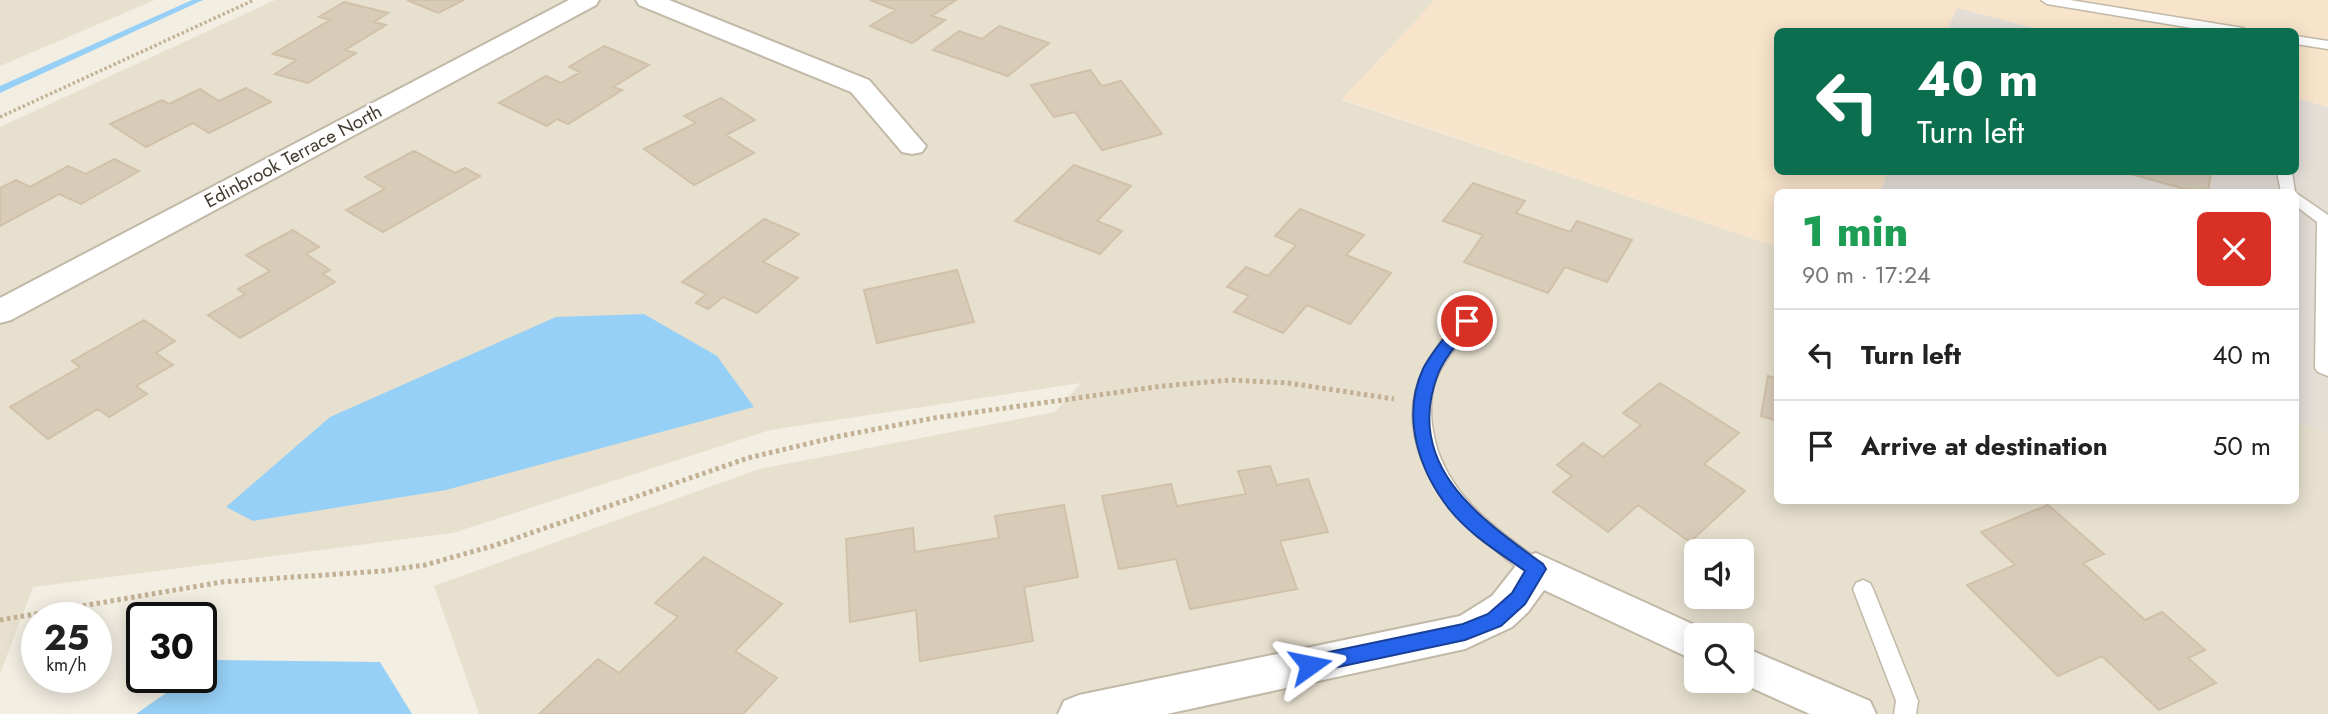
<!DOCTYPE html>
<html lang="en">
<head>
<meta charset="utf-8">
<style>
	body { margin:0; font-family:Jost,sans-serif; background:#f6f6f6; color:#222; height:100vh; display:flex; flex-direction:column; font-size:26px; white-space:nowrap }
	* { box-sizing:border-box; margin:0 }
	p { font-size:23px; color:#767676 }
	.icon { flex:none; width:38px; height:38px; fill:none; stroke:currentColor; stroke-width:2; stroke-linecap:round; stroke-linejoin:round }
	.map { position:relative; flex:1; overflow:hidden }
	.side { position:absolute; left:1774px; top:189px; width:525px; height:315px; display:flex; flex-direction:column; background:#fff; border-radius:10px; box-shadow:0 4px 18px #0003 }
	.side>* { flex:none }
	.top-card { position:absolute; left:1774px; top:28px; width:525px; height:147px; border-radius:10px; box-shadow:0 4px 18px #0003; background:#0b6e4f; color:#fff; overflow:hidden }
	.fabs { position:absolute; left:1684px; top:539px; display:grid; gap:14px }
	.fabs a { display:grid; place-items:center; width:70px; height:70px; border-radius:10px; background:#fff; box-shadow:0 4px 18px #0003; font-size:35px }
	.speed { position:absolute; left:21px; top:602px; display:flex; gap:14px; font-size:35px; font-weight:700; text-align:center }
	.speed>* { display:grid; place-content:center; width:91px; height:91px; border-radius:50%; background:#fff; box-shadow:0 4px 18px #0003; line-height:1 }
	.speed small { font-size:18px; font-weight:400 }
	.speed .limit { border:4px solid #111; border-radius:10px; background:#fff; color:#111 }
	.pin { position:absolute; display:grid; place-items:center; width:60px; height:60px; color:#fff; margin:-30px; border:4px solid #fff; border-radius:50%; box-shadow:0 2px 7px #0007 }
	.me { position:absolute; width:77px; margin:-38px; rotate:78deg; stroke-linejoin:round; filter:drop-shadow(0 0 5px #0008) }
	.turn { display:flex; align-items:center; gap:24px; height:147px; padding:0 28px; font-size:32px }
	.turn .icon { width:91px; height:91px; stroke-width:2.5 }
	.turn b { display:block; font-size:49px; line-height:60px }
	.round { display:grid; place-items:center; flex:none; width:74px; height:74px; border-radius:10px; background:#f6f6f6 }
	.overview { display:flex; align-items:center; justify-content:space-between; height:119px; padding:0 28px }
	h1 { font-size:42px; font-weight:800; line-height:52px; color:#1e9e55 }
	ul { padding:0; list-style:none }
	li { display:flex; align-items:center; gap:21px; height:91px; padding:0 28px; border-top:2px solid #e0e0e0 }
	li div { flex:1 }
	li b { display:block; font-size:26px }
	li em { font-style:normal }
	.map>svg:first-child { display:block }
	.residential { fill:#e7e0cf; fill-rule:evenodd }
	.commercial { fill:#f8e4ca }
	.industrial { fill:#e4ded7 }
	.water { fill:#97d0f6 }
	.lines { fill:none; stroke-linecap:round; stroke-linejoin:round }
	.stream { fill:#97d0f6; fill-rule:evenodd }
	.building { fill:#d8ccb9; stroke:#d1c1a9; stroke-width:2 }
	.service-casing { stroke:#c2b8a7; stroke-width:3 }
	.minor-casing { stroke:#c2b8a7; stroke-width:4 }
	.path-far1 { stroke:#c2b194; stroke-width:3.5; stroke-dasharray:2.5 2.5; stroke-linecap:butt }
	.path { stroke:#c2b194; stroke-width:5; stroke-dasharray:3.5 3.5; stroke-linecap:butt }
	.service { fill:#fff; fill-rule:evenodd }
	.minor { fill:#fff; fill-rule:evenodd }
	.route { fill:#2563eb; stroke:#184099; stroke-width:2 }
	.labels { text-anchor:middle; dominant-baseline:central; stroke-width:5; stroke-linejoin:round; paint-order:stroke }
	.street-label { font-size:19px; fill:#453d32; stroke:#fff }
</style>
</head>
<body>
<div class="map">
<svg width="2328" height="714" viewBox="0 0 2328 714">
	<rect width="100%" height="100%" fill="#f3eee2"/>
	<path class="residential" d="M0,0H155L0,66Z
		M275,0H1435L1342,100L1778,247V500H2296V422L2328,432V714H479L434,586L759,469L1055,412L1081,383L770,430L453,533L33,587L0,674V127ZM1696,551H1741V597H1696ZM1696,635H1741V681H1696Z"/>
	<path class="commercial" d="M1435,0H2328V107L2296,98V32L2046,31L1957,8L1947,31L1778,32V172H1888L1880,192H1778V247L1342,99Z"/>
	<path class="industrial" d="M1957,8L2046,31H1947Z
		M2296,98L2328,107V432L2296,422V192H1880L1888,172H2296Z"/>
	<path class="water" d="M644,314L717,356L754,407L446,490L253,521L226,507L330,417L556,317Z
		M214,660L380,662L412,714H136L189,677H201V669Z"/>
	<g class="lines">
		<path class="stream" d="M192,0H203L0,93V86Z"/>
	</g>
	<path class="building" d="M407,0H464L438,13Z
		M870,0H956L932,16L945,20L912,43L870,26L896,10Z
		M344,2L388,13L374,22L386,25L345,50L356,53L308,83L275,74L296,60L273,54L330,20L319,17Z
		M999,26L1049,43L1008,76L933,50L959,31L982,39Z
		M604,46L649,65L613,87L622,90L568,124L557,119L547,126L499,103L546,76L561,83L580,72L569,67Z
		M1090,70L1102,86L1121,81L1162,134L1102,150L1075,112L1054,117L1031,85Z
		M246,88L271,102L209,133L193,123L146,147L110,124L162,100L169,104L200,89L219,101Z
		M721,98L755,120L726,135L754,153L694,185L644,149L696,123L684,116Z
		M414,151L455,173L465,168L480,176L383,232L346,210L385,189L365,177Z
		M114,159L139,171L81,204L59,194L0,226V188L16,180L30,187L68,166L86,174Z
		M1074,165L1131,186L1097,221L1122,231L1100,254L1015,221Z
		M2124,172H2211L2208,192H2195Z
		M1473,183L1525,201L1516,213L1570,232L1577,221L1632,240L1607,282L1565,267L1548,293L1464,262L1483,235L1443,221Z
		M1300,209L1364,235L1346,255L1391,273L1350,324L1307,305L1283,333L1234,312L1249,296L1227,287L1246,267L1268,276L1296,245L1275,236Z
		M764,219L799,234L763,262L798,278L757,313L723,297L708,309L696,303L706,294L682,282Z
		M293,230L319,247L306,254L330,270L323,274L335,282L240,338L208,315L245,294L238,289L270,271L246,255Z
		M957,270L974,322L877,343L864,290Z
		M144,320L175,341L156,353L173,365L136,386L147,394L109,417L98,409L48,439L10,407L80,367L72,361Z
		M1768,376L1778,379V421L1761,416Z
		M1660,383L1739,433L1704,464L1745,491L1690,542L1638,505L1608,532L1553,492L1572,476L1557,465L1583,443L1603,457L1641,425L1623,413Z
		M1270,466L1277,485L1308,479L1328,532L1280,541L1297,589L1190,609L1176,559L1119,569L1102,496L1171,484L1177,506L1246,494L1238,471Z
		M1064,505L1078,577L1024,587L1033,641L920,661L916,610L850,622L846,539L913,528L915,552L999,538L995,516Z
		M2048,505L2104,554L2083,563L2145,620L2162,612L2205,650L2188,658L2216,683L2159,710L2102,656L2058,676L1967,585L2015,565L1981,532Z
		M704,557L782,604L735,651L777,678L743,714H539L598,659L619,673L678,617L655,603Z"/>
	<g class="lines">
		<defs>
			<path id="service" d="M2041,0H2070L2243,28L2249,32H2216L2047,4Z
				M2296,36L2328,41V49L2296,44Z
				M2277,172H2292L2295,192H2281Z
				M2296,193L2328,215V376L2318,372L2315,368L2317,222L2296,206Z
				M1467,315L1476,321C1463,341 1445,357 1436,379C1430,396 1430,414 1433,431C1443,493 1496,529 1543,563L1546,569L1543,575L1536,577C1520,572 1505,558 1492,547C1431,499 1383,423 1435,350C1443,339 1454,319 1467,315Z
				M1863,580L1870,583L1873,589L1918,701L1916,714H1894L1896,701L1853,589L1856,583Z"/>
			<path id="minor" d="M569,0H599L596,5L11,320L0,323V298Z
				M636,0H669L869,80L926,146L922,152L912,154L902,152L851,92L639,5Z
				M1536,553L1710,632L1712,635H1696V661L1544,590L1528,612L1512,627L1465,649L1167,714H1058L1064,701L1079,695L1460,616L1492,596L1522,558Z
				M1741,646L1870,701L1876,714H1810L1736,681H1741Z"/>
		</defs>
		<use href="#service" class="service-casing"/>
		<use href="#minor" class="minor-casing"/>
		<path class="path-far1" d="M0,117L254,0"/>
		<path class="path" d="M0,620L222,582L383,571L425,565L496,545L748,458L840,436L934,418L1163,386L1230,380L1288,383L1394,399"/>
		<use href="#service" class="service"/>
		<use href="#minor" class="minor"/>
	</g>
	<path class="route" d="M1467,315L1475,321C1464,338 1445,355 1438,374C1403,465 1479,518 1543,564L1546,569L1525,604L1501,626L1465,640L1310,673L1303,671L1301,665L1303,659L1310,656L1463,624L1488,614L1512,593L1525,571C1500,553 1470,535 1450,510C1419,471 1401,417 1423,369C1432,351 1449,333 1461,317Z"/>
	<g class="labels">
		<g class="street-label">
			<text transform="translate(293 156) rotate(-28)">Edinbrook Terrace North</text>
		</g>
	</g>
</svg>
<div class="fabs">
<a><svg class="icon" aria-label="sound" viewBox="0 0 24 24"><path d="M4 9h4l5-4v14l-5-4H4zM17 9q2 3 0 6"/></svg></a>
<a><svg class="icon" aria-label="search" viewBox="0 0 24 24"><circle cx="10" cy="10" r="6"/><path d="M15 15l6 6"/></svg></a>
</div>
<div class="speed"><div>25<small>km/h</small></div><div class="limit">30</div></div>
<div class="pin" style="left:1467px;top:321px;background:#d93025"><svg class="icon" aria-label="arrive" viewBox="0 0 24 24"><path d="M6 21V4h12l-3 4 3 4H6"/></svg></div>
<svg class="me" style="left:1310px;top:665px" viewBox="-20 -20 40 40"><path d="M0-17L14 15 0 8-14 15z" fill="#2563eb" stroke="#fff" stroke-width="4"/></svg>
<div class="top-card">
<div class="turn"><svg class="icon" aria-label="left" viewBox="0 0 24 24"><path d="M17 20v-9H6M10 6l-5 5 5 5"/></svg><div><b>40 m</b>Turn left</div></div>
</div>
<section class="side">
<div class="overview"><div><h1>1 min</h1><p>90 m · 17:24</p></div><a class="round" style="background:#d93025;color:#fff"><svg class="icon" aria-label="close" viewBox="0 0 24 24"><path d="M6 6l12 12M18 6L6 18"/></svg></a></div>
<ul>
<li><svg class="icon" aria-label="left" viewBox="0 0 24 24"><path d="M17 20v-9H6M10 6l-5 5 5 5"/></svg><div><b>Turn left</b></div><em>40 m</em></li>
<li><svg class="icon" aria-label="arrive" viewBox="0 0 24 24"><path d="M6 21V4h12l-3 4 3 4H6"/></svg><div><b>Arrive at destination</b></div><em>50 m</em></li>
</ul>
</section>
</div>
</body>
</html>
